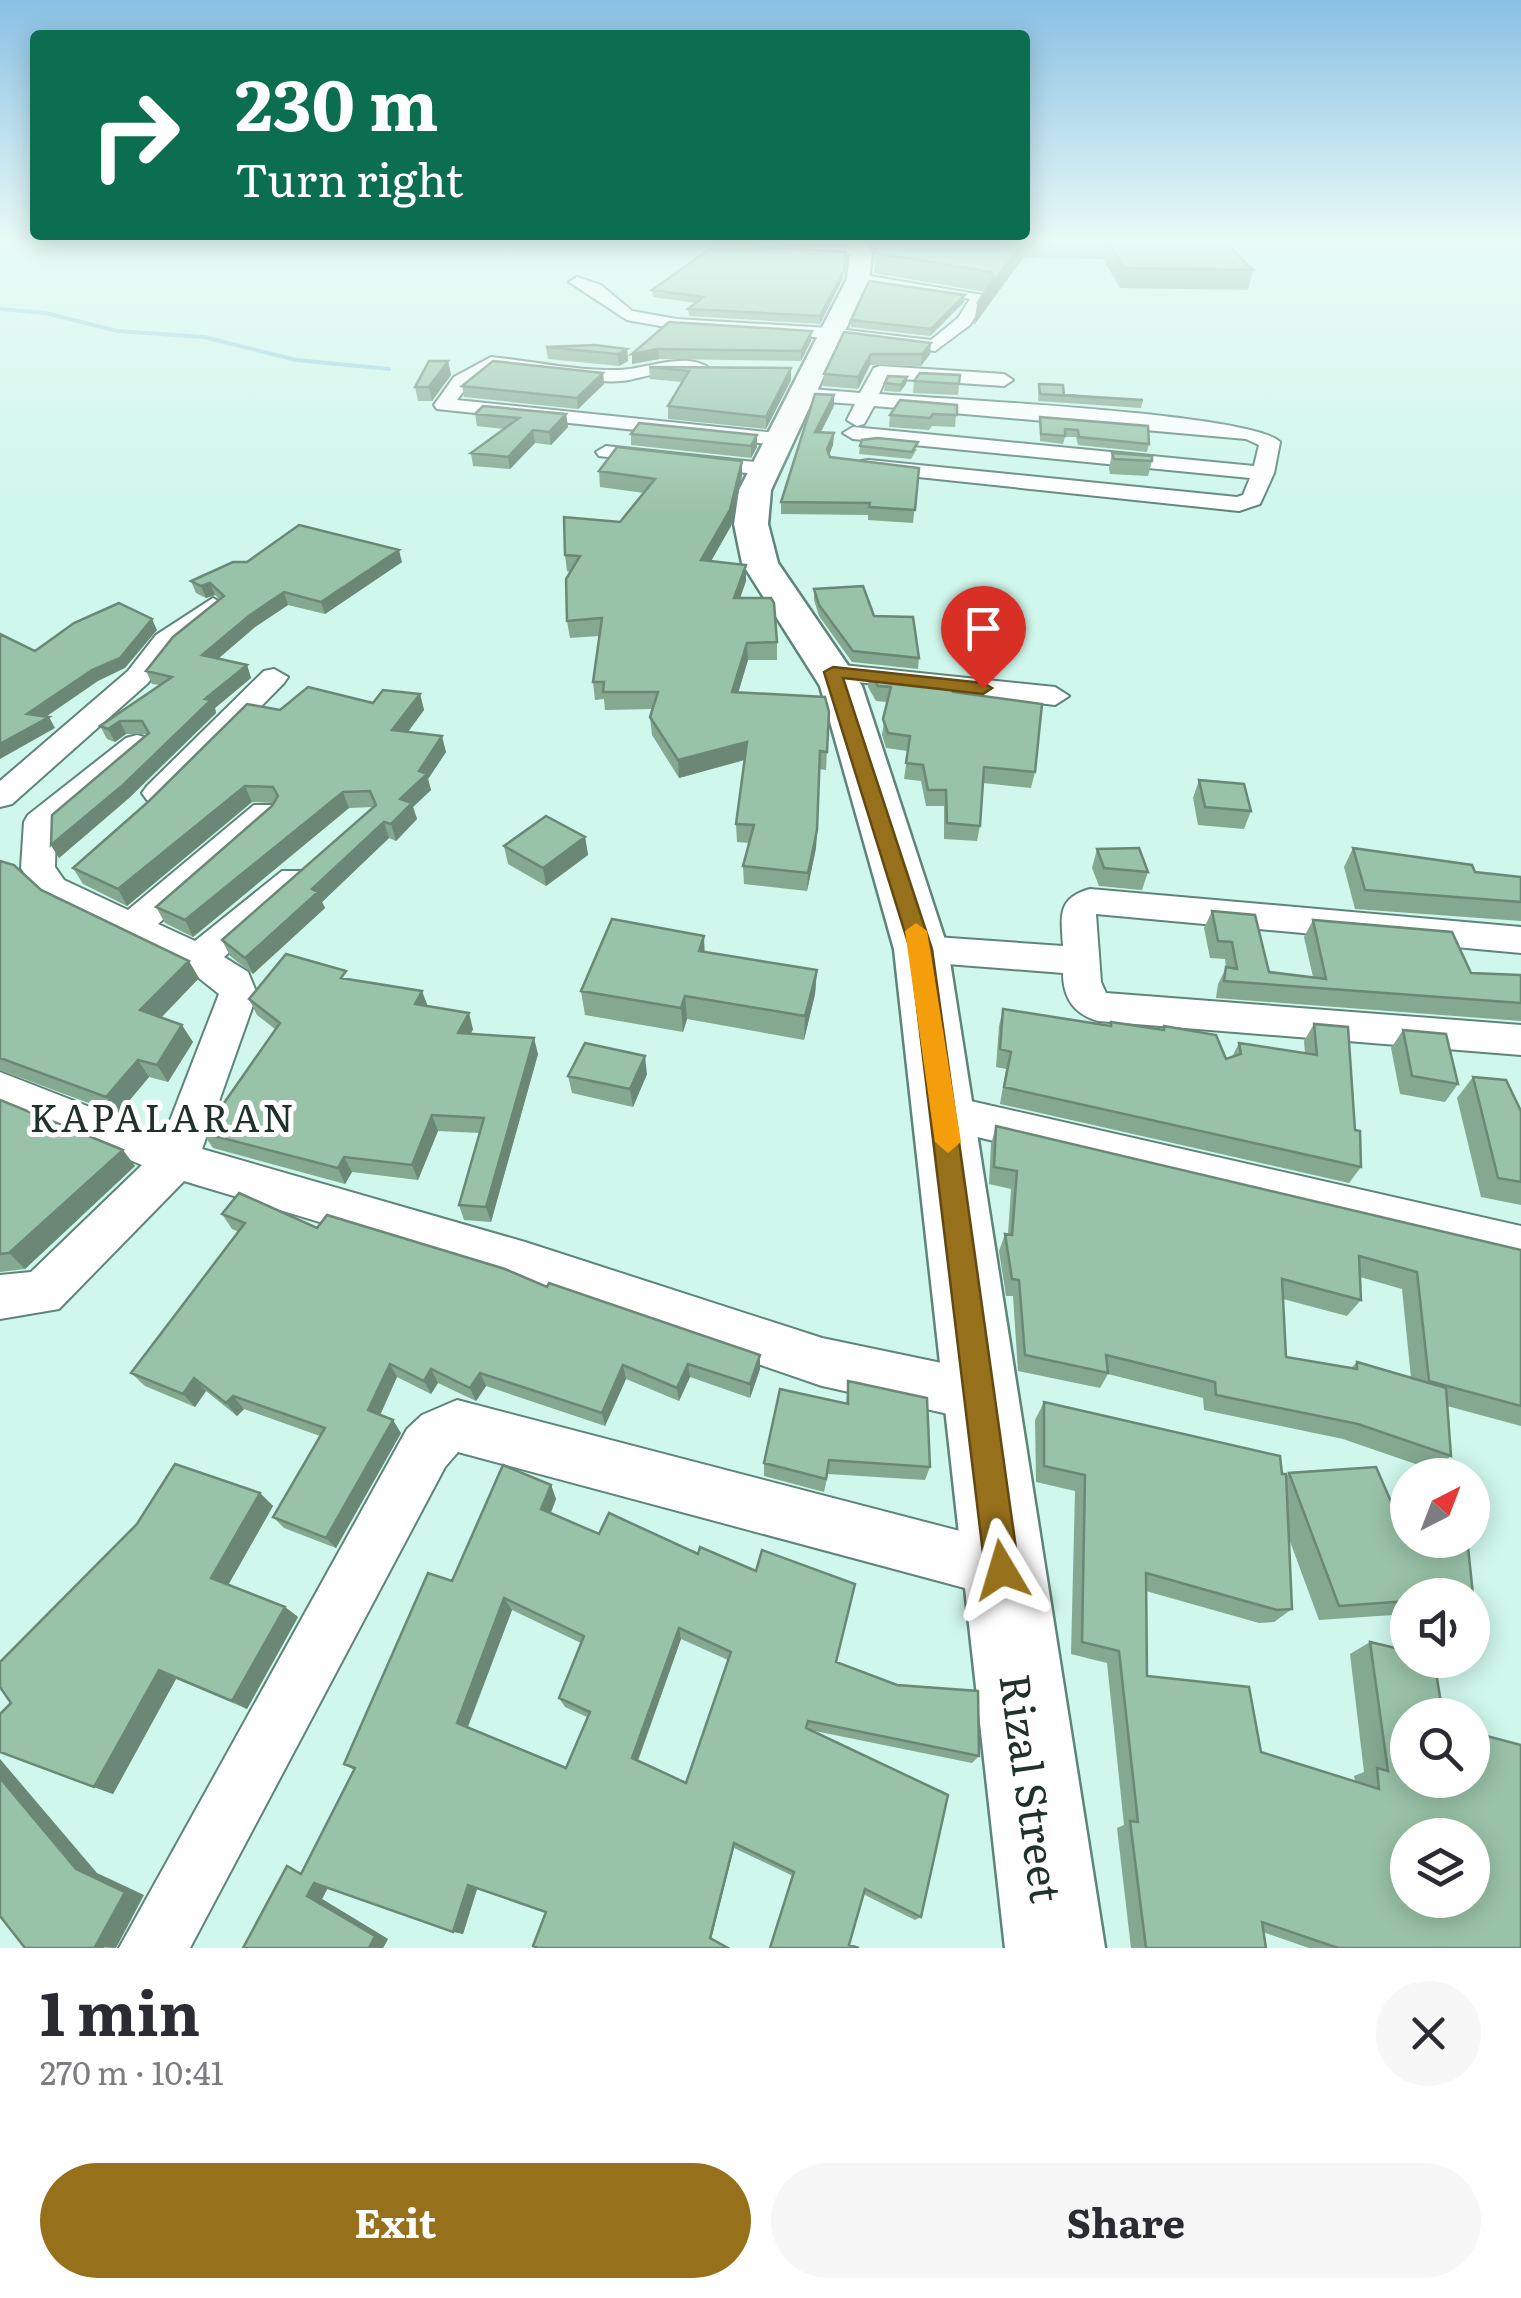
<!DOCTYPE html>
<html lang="en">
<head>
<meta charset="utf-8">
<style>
	body { margin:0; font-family:Literata,serif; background:#f7f7f7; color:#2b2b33; height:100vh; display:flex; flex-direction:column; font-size:38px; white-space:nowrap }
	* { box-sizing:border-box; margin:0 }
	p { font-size:32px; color:#7c7c81 }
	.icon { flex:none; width:55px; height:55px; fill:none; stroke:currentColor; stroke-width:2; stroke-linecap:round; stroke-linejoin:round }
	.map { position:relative; height:1948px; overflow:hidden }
	.sheet { display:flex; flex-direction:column; background:#fff; flex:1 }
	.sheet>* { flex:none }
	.guide { position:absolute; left:30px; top:30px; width:1000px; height:210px; border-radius:10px; box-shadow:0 5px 25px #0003; background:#0b6e4f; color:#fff; overflow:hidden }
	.needle { width:65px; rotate:42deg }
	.controls { position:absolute; left:1390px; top:1458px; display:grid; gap:20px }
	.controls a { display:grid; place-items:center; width:100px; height:100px; border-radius:50%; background:#fff; box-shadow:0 5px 25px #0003; font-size:50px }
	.pin { position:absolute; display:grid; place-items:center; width:85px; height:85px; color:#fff; margin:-102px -42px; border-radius:50% 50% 50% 0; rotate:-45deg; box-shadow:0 0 10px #0007 }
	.pin .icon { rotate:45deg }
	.me { position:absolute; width:110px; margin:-55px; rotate:353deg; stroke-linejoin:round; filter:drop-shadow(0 0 8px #0008) }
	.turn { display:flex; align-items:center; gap:35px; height:210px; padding:0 40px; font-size:45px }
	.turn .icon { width:130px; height:130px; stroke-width:2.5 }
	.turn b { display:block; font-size:70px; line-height:85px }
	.round { display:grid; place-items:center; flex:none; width:105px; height:105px; border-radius:52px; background:#f7f7f7 }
	.head { display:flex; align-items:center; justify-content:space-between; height:170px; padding:0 40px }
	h1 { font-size:60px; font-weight:700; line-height:75px }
	.cta { display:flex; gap:20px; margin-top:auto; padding:20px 40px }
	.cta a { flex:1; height:115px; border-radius:60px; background:#97701b; color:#fff; font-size:40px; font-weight:700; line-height:115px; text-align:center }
	.cta a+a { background:#f7f7f7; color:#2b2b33 }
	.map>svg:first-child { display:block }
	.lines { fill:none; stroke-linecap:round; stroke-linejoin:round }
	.stream { stroke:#9bd1dd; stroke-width:4 }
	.street-casing { stroke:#5f847a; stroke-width:4 }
	.secondary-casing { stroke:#5f847a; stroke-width:5 }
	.street { fill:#fff; fill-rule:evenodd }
	.secondary { fill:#fff; fill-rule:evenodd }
	.wall { fill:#84a890; fill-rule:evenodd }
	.shaded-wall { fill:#6b8876 }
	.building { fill:#99c3a8; stroke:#6b8876; stroke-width:2.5; fill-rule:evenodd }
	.route { fill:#97701b; stroke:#624912; stroke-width:2.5 }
	.slow { fill:#f59e0b }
	.labels { text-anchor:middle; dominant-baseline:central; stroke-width:10; stroke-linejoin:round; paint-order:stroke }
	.neighbourhood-label { font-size:38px; letter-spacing:2.5px; fill:#21312c; stroke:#fff }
	.near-street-label { font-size:42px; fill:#21312c; stroke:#fff }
</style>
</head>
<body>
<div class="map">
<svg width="1521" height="1948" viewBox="0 0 1521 1948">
	<rect width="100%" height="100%" fill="#cff7eb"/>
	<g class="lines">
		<path class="stream" d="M672,240H711
			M0,309L46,313L117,331L204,337L296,360L389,369"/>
		<defs>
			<path id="street" d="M783,246L860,247L867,251L860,255L778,253Z
				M858,274L988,296L970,325L935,351L829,338L677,329L627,320L569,282L577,277L601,285L632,311L677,319L829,328L931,340L958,318L970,299L853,282V276Z
				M491,357C532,361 576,371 618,370C645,370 687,350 710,369C697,380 675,372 658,374C646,375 633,380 621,381C562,386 498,341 457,400L777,433L787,439L777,445L437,409L434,405L454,377Z
				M880,366L1004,374L1013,380L1004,386L886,378L879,394C939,399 1252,413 1280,442L1274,473L1260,504L1239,511L861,471V461L869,460L1237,497L1243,495L1250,478L853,439L843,433L853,427L1254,466L1259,445L1246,439L874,406L864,424L857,426L847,420L855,404L799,400L789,394L799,388L860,393L874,368Z
				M606,446L764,463L775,469L764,475L599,456L596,452Z
				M213,598L226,606L222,611L176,647L148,683L12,804L0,807V781L128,671L156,635Z
				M833,664L1055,687L1069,696L1055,705L823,678L819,672L823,666Z
				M274,669L288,677L284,683L169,800H147L142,793L147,786L264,671Z
				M137,735L148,738L152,744L148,750L56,826L55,867L64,880L128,910L254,805H276L281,812L276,819L158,924L195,941L282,871H306L311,879L224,957L248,972L257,994L202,1149L525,1242L822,1338L980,1371L998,1378L1005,1396L998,1414L980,1421L822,1386L525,1284L184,1181L59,1309L0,1319V1275L31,1272L142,1165L0,1107V1072L164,1136L219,994L185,967L40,896L21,868L24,822L28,815L126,738Z
				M1090,889L1521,927V953L1096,914L1101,982L1106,993L1521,1025V1055L1098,1021C1074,1014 1063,998 1063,973L921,962L908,958L903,949L908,940L921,936L1063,946C1061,916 1057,898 1090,889Z
				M944,1095L1521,1226V1268L944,1129L929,1124L923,1112L929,1100Z
				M457,1400L1002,1542L1022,1550L1030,1570L1022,1590L1002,1598L458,1452L445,1467L190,1948H119L407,1429L422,1415Z"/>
			<path id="secondary" d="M845,240H865L872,253L869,279L771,490L768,524L778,563L862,686L948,949L1105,1948H1005L894,949L820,686L742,563L734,524L739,490L847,279L850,253Z"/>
		</defs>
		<use href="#street" class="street-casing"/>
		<use href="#secondary" class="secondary-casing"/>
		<use href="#street" class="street"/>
		<use href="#secondary" class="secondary"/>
	</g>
	<path class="wall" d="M722,240H844L842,243L760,241L756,246L843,278L820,324L689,316L688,309L696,303L653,297L652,290Z
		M868,240H1188L1192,244L1253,270L1248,290L1120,288L1103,259L1023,258L974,325L985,292L874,273L875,251Z
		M964,302L930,336L851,327V320Z
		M669,322L811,341L801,361L659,359L632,364Z
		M844,332L930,354L921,366L870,365L858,389L823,386L824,374Z
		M546,347L627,349L628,361L619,366L548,359Z
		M448,361L451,375L432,401H418L415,387Z
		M649,367L791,380L766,429L668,419V406L682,382L650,379Z
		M603,373L604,384L578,409L464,397L462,386Z
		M960,375L958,395L913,393L914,381Z
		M885,383L906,384L900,392L884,391Z
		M1039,384L1064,395L1143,400L1141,408L1038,401Z
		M957,405L955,427L932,426L929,430L889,427L890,415Z
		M834,406L821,432L834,433L833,445L829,454L830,457L919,468L913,523L868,520V515L781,514V502Z
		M475,414H566L568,427L551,445L535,443L510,469L473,466L471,453L504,429L477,426Z
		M1040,417L1149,444L1147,452L1078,445L1076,437H1065L1063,444L1040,441Z
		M631,434L757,447L751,458L631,445Z
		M860,446L917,449L911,459L859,454Z
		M1112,453L1152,461L1148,476L1110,474L1109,468Z
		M599,471L742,476L731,526L711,561L746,565V581L740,598L777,642V660H748L738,693L829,712L826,770L819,769L816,848L807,891L744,884L743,866L750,843L737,842L736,824L745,760L679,778L652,735L650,717L653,709L605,710L604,699L595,700L593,682L599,636L570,638L567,621L570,572L567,571L565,555L620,522L644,493L600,487Z
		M402,562L325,614L288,605L255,627L218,659L247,665L251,678L215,708L216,713L129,798L59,858L51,845L148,734H126L115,742L107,739L100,726L160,685L152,684L146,671L220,600L215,595L206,598L196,593L191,581Z
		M814,589L874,616L919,658L918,669L852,662L819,616L814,600Z
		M869,672L953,692L1035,772L1031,788L983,783L980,826L977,841L944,839V806H926L921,781L904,779L908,751L886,748L882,735L887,702L876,701L868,687Z
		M420,694L424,710L408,732L446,752L428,779L431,790L413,807L417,819L396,841L389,838L322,902L325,908L253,974L230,956L222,940L373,807L349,808L193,937L165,923L156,907L274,803L252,802L127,906L83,884L73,868L280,710L373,703Z
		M1199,780L1251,811L1244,829L1198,825L1193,798Z
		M585,837L588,855L546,886L508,864L504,846Z
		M1353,848L1475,872L1521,877V921L1355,909L1344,867Z
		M1097,849L1148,872L1142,890L1099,886L1092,868Z
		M0,861L41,890L199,978L161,1018L193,1042L168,1082L149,1077L118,1114L0,1070Z
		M1212,911L1269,972L1313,977L1304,937L1313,920L1471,973L1521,975V1021L1216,998L1218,984L1226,968L1225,959L1210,958L1204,928Z
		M705,952L817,970L815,994L804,1040L687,1019L683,1032L585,1015L581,991Z
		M349,979L422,991L427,1006L473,1029L471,1034L538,1054L491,1222L464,1220L459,1205L480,1133L438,1131L418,1180L352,1172L345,1184L213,1148L203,1133L275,1029L257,1015L249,999Z
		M1003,1009L1110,1026L1111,1022L1162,1030L1164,1026L1226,1059L1232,1057L1239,1043L1305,1053L1304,1041L1314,1024L1355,1130L1361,1167L1349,1183L1000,1104L1006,1069L996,1067L999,1026Z
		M1403,1030L1458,1084L1445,1102L1400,1094L1391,1048Z
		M647,1074L633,1107L572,1093L568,1076Z
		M1473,1077L1521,1111V1205L1481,1197L1457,1098Z
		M0,1100L135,1166L25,1269L0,1272Z
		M996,1126L1521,1250V1426L1447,1406L1451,1456L1433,1470L1343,1439L1204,1410L1203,1398L1108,1374L1100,1388L1018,1371L1013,1296H1006L999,1251L1005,1234H1008L1011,1189L989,1184L991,1144ZM1360,1277L1402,1289L1411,1378L1357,1362L1351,1368L1286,1357L1283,1299L1347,1316L1361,1300Z
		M222,1214L317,1228L547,1287L760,1369L750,1398L690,1377L679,1401L626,1379L605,1426L486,1386L476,1401L438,1383L431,1394L397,1377L380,1415L401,1433L336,1548L284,1528L273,1517L320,1436L244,1409L237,1416L206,1391L195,1407L145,1386L131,1373L239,1232L232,1229Z
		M848,1381L930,1467L925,1480L828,1474L824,1492L764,1476V1463L846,1404Z
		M1044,1402L1280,1456L1282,1474H1286V1476L1289,1473L1376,1467L1402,1527L1408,1528V1540H1446L1468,1547L1474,1604L1472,1605V1595H1408V1614L1319,1620L1288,1536L1292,1609L1274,1622L1259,1623L1146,1591L1147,1676L1249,1687L1261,1752L1355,1781L1354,1776L1364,1772L1350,1654L1370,1642L1408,1651V1660H1434L1443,1715H1408V1780H1472V1732L1521,1745V1948H1309L1263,1932L1266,1948H1131L1117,1828L1124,1825L1107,1663L1071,1654L1075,1491L1036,1482L1035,1420ZM1408,1835H1472V1900H1408Z
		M551,1485L556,1499L551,1513L836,1662L979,1756L972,1763L810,1730L921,1917L915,1920L863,1894L849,1945L770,1948L793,1876L734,1848L546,1912L477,1889L463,1934L328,1888L322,1899L388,1939L383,1948H243L303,1871L354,1770L344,1764L452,1581ZM512,1610L581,1643L559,1698L565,1707L587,1717L566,1768L468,1727ZM681,1639L728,1660L686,1783L638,1761Z
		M260,1493L273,1506L228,1585L285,1607L298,1617L247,1709L176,1679L113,1794L94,1787Z"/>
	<path class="shaded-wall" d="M1025,240L1023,258L974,325L977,304Z
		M846,252L843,278L820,324V316Z
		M965,295L964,302L930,336L931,329Z
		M812,331L811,341L801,361V351Z
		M931,343L930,354L921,366L922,354Z
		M627,349L628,361L619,366L618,354Z
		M658,349L659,359L632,364V354Z
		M871,354L870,365L858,389V377Z
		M448,361L451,375L432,401L429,387Z
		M791,368V380L766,429V417Z
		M603,373L604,384L578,409L577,398Z
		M907,377L906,384L900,392L901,385Z
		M834,395V406L815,443V432Z
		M566,414L568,427L551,445L549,432Z
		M533,430L535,443L510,469L508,457Z
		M834,433L833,445L827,461V449Z
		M757,435V447L751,458V446Z
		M742,461V476L731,526L702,577L701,560Z
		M399,550L402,562L325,614L321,602Z
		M746,565V581L734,615V598Z
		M210,583L215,595L206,598L201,586Z
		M284,592L288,605L255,627L207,668L202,655L250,615Z
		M152,619L157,630L125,668L98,681L34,725L27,714Z
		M747,643L748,660L733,710L732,692Z
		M247,665L251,678L215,708L216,713L129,798L59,858L51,845L205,699Z
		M420,694L424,710L397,746L392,730Z
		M49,717L55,728L0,759V744Z
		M120,721L126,734L115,742L108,729Z
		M442,736L446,752L428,779L431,790L413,807L417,819L396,841L391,824L400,799Z
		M747,742V759L679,778L678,760Z
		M245,786L252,802L127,906L118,889Z
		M343,792L349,808L193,937L185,920Z
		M384,822L389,838L322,902L325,908L253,974L245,958L312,889Z
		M817,830L816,848L807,891L808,873Z
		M585,837L588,855L546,886L543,868Z
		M704,936L705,960L699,951Z
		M189,961L199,978L151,1028L140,1010Z
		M817,970L815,994L804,1040L805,1016Z
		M422,991L428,1007L415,1004Z
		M685,996L687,1019L683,1032L681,1008Z
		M469,1013L473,1029L463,1049L458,1033Z
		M182,1025L193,1042L168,1082L157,1065Z
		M534,1038L538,1054L491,1222L486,1207Z
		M645,1056L647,1074L633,1107L630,1089Z
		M138,1060L149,1077L118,1114L106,1097Z
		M432,1115L438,1131L418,1180L412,1165Z
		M123,1150L135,1166L25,1269L9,1253Z
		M344,1157L352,1172L345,1184L338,1168Z
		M760,1355V1369L750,1398V1384Z
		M390,1364L397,1377L377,1422L368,1410Z
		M688,1364L690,1377L679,1401L677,1388Z
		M623,1365L626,1379L605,1426L602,1413Z
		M431,1369L438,1383L431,1394L424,1381Z
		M480,1373L486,1386L476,1401L470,1388Z
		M194,1378L206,1391L195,1407L183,1394Z
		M233,1396L244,1409L237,1416L226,1403Z
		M393,1420L401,1433L336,1548L326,1538Z
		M551,1485L556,1499L547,1522L541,1509Z
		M260,1493L273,1506L226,1589L211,1578Z
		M504,1598L512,1610L466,1731L457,1723Z
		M285,1607L298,1617L247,1709L232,1701Z
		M679,1628L681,1639L636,1765L632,1758Z
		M159,1670L176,1679L113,1794L94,1787Z
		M0,1759L97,1873L144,1895L116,1948L95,1947L76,1869L0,1778Z
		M734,1843V1848L711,1940L710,1938Z
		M314,1883L328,1887L322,1899L388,1939L383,1948H369L307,1896Z
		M468,1885L477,1889L463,1934L453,1932Z"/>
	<path class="building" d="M722,240H756L751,246L846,252L844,271L820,316L688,309L703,297L652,290Z
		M876,240H1025L977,304L994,278L991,272L875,253Z
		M1074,240H1188L1192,244H1227L1253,270L1124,268L1107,240Z
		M869,281L965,295L931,329L851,320Z
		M669,322L812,331L801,351L658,349L632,354Z
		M844,332L931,343L922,354H871L858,377L824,374Z
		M595,345L627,349L618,354L546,347Z
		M429,361H448L429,387H415Z
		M493,361L603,373L577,398L462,386Z
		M649,367L791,368L766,417L668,406L689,371Z
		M920,373L960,375L959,384L914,381Z
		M888,376L907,377L901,385L885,383Z
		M1039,384L1063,385L1064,395L1143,400L1040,394Z
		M815,394L834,395L815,432L834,433L827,449L830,457L919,468L915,510L869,507L870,503L781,502Z
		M900,400L957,405V415L933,414L930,418L890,415Z
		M483,406L566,414L549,432L533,430L508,457L471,453L519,418L475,414Z
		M1040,417L1148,426L1149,444L1079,437L1078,430L1065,429V436L1041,434Z
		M639,423L757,435L751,446L631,434Z
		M877,438L918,442L912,452L860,446L862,440Z
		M617,447L742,461L730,510L701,560L746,565L734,598H771L774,603L777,642L747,643L732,692L825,697L829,712L827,752L820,751L817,830L808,873L743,866L754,825L736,824L747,742L678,760L650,717L658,692H603L604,682H593L602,618L567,621L566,579L580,556L565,555L564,517L620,522L655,479L599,471Z
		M1112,453L1152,456V461L1114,459Z
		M299,525L399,550L321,602L284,592L250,615L202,655L247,665L205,699L211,700L123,785L51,845L52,815L149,733L142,721H120L108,729L100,726L172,677L146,671L173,637L224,596L210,583L201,586L191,581L233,562H247Z
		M863,586L874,616L913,617L919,658L853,651L819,605L814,589Z
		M119,603L152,619L120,658L92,670L27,714L49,717L0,744V634L35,651L74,623Z
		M869,672L954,682L953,692L1042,704L1035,772L984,767L980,826L947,823L946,790H928L923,765L906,763L910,736L888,733L883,719L891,687L878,686Z
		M308,687L373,703L383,690L420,694L392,730L442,736L419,771L427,774L400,799L412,803L391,824L384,822L312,889L318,892L245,958L222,940L376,805L370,791L343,792L185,920L156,907L272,806L278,796L273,787L245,786L118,889L73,868L148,802L247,704L280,710Z
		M1199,780L1244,784L1251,811L1205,807Z
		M546,816L585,837L543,868L504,846Z
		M1139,848L1148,872L1104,868L1097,849Z
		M1353,848L1472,865L1475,872L1521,877V902L1365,890Z
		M0,861L14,865L41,890L189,961L140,1010L182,1025L157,1065L138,1060L106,1097L0,1058Z
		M1212,911L1255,915L1269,972L1326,979L1313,920L1452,932L1471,973L1521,975V1003L1224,981L1226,967L1237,969L1232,942L1218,941Z
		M612,919L704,936L699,951L817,970L805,1016L685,996L681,1008L581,991Z
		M286,954L346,971L341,978L422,991L415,1004L469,1013L458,1033L534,1038L486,1207L459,1205L484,1118L432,1115L412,1165L344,1157L338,1168L203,1133L280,1023L249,999Z
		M1003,1009L1111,1026V1022L1164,1030V1026L1216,1035L1226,1059L1241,1054L1239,1043L1317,1055L1314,1024L1348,1027L1355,1130L1360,1131L1361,1167L1004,1087L1011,1052L1000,1049Z
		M1403,1030L1446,1034L1458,1084L1412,1076Z
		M585,1043L645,1056L630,1089L568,1076Z
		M1473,1077L1506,1080L1521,1111V1182L1498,1178Z
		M0,1100L123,1150L9,1253L0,1254Z
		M996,1126L1521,1250V1406L1429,1381L1417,1272L1359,1256L1361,1300L1282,1279L1286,1357L1357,1369V1362L1446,1388L1451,1456L1358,1424L1216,1395L1215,1382L1106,1355L1108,1373L1025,1355L1019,1280L1012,1279L1005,1234L1012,1235L1017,1171L994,1167Z
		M239,1193L317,1228L327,1215L505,1269L547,1287L549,1283L760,1355L750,1384L688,1364L677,1388L623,1365L602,1413L480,1373L470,1388L431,1369L424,1381L390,1364L368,1410L393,1420L326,1538L273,1517L325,1428L233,1396L226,1403L194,1378L183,1394L131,1373L245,1223L222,1214Z
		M848,1381L927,1398L930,1467L829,1460L826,1479L764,1463L780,1389L848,1404Z
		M1044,1402L1280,1456L1282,1474H1286L1292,1609L1277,1610L1146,1573L1147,1676L1249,1687L1261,1752L1379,1789L1377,1768L1388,1771L1370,1642L1408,1651V1660H1434L1443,1715H1408V1780H1472V1732L1521,1745V1948H1338L1262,1922L1266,1948H1146L1130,1821L1138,1822L1119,1651L1082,1642L1085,1475L1044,1466ZM1408,1835H1472V1900H1408Z
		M175,1464L260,1493L211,1578L285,1607L232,1701L159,1670L94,1787L0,1752V1714L11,1703L0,1687V1662L137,1524Z
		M503,1465L551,1485L541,1509L599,1534L609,1513L698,1554L700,1547L756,1571L762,1550L855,1584L836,1662L897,1685L978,1691L979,1756L808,1721L806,1728L948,1795L921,1917L865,1889L849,1945L859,1948H770L794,1872L734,1843L710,1938L728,1948H538L533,1946L546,1912L468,1885L453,1932L314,1883L307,1896L375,1936L369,1948H243L287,1866L301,1874L355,1768L344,1764L428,1573L452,1581ZM504,1598L584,1636L559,1698L590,1712L566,1768L457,1723ZM679,1628L731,1652L686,1783L632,1758Z
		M1376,1467L1402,1527L1408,1528V1540H1446L1468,1547L1474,1604L1472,1595H1408V1601L1339,1606L1289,1473Z
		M0,1778L76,1869L125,1892L95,1947L104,1948H25L0,1916Z"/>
	<linearGradient id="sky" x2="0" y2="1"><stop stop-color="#89c0e4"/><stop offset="0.47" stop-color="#e9fbf6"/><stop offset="1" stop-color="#e9fbf6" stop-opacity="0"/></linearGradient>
	<rect width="1521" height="512" fill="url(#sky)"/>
	<path class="route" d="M833,667L983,683L992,688L983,694L843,678L932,949L1019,1570L1014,1582L1002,1587L990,1582L985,1570L910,949L824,672Z"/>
	<path class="slow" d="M916,923L927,931L961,1142L948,1153L935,1142L905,931Z"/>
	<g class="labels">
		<g class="neighbourhood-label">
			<text x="163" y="1115">KAPALARAN</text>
		</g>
		<g class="near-street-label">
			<text transform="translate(1033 1788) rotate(82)">Rizal Street</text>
		</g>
	</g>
</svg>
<div class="controls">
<a><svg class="needle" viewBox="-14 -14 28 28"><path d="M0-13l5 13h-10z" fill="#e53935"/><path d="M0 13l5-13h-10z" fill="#7c7c81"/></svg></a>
<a><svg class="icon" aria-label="sound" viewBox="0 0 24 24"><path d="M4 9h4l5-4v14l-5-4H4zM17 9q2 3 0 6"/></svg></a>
<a><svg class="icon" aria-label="search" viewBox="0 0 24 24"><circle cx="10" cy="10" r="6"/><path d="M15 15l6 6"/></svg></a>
<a><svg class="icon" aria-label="layers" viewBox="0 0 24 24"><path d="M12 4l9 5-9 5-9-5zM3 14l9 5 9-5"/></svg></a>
</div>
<div class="pin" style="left:983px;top:688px;background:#d93025"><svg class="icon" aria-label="arrive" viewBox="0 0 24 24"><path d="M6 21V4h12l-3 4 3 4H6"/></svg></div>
<svg class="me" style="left:1002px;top:1570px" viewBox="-20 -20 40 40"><path d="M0-17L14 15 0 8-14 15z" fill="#97701b" stroke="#fff" stroke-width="4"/></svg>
<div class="guide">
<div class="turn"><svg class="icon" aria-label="right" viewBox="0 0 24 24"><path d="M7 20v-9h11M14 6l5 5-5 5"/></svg><div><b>230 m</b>Turn right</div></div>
</div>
</div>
<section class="sheet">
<div class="head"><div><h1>1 min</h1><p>270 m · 10:41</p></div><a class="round"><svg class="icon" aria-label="close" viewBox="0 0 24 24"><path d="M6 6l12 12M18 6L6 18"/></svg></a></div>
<div class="cta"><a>Exit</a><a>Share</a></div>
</section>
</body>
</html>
